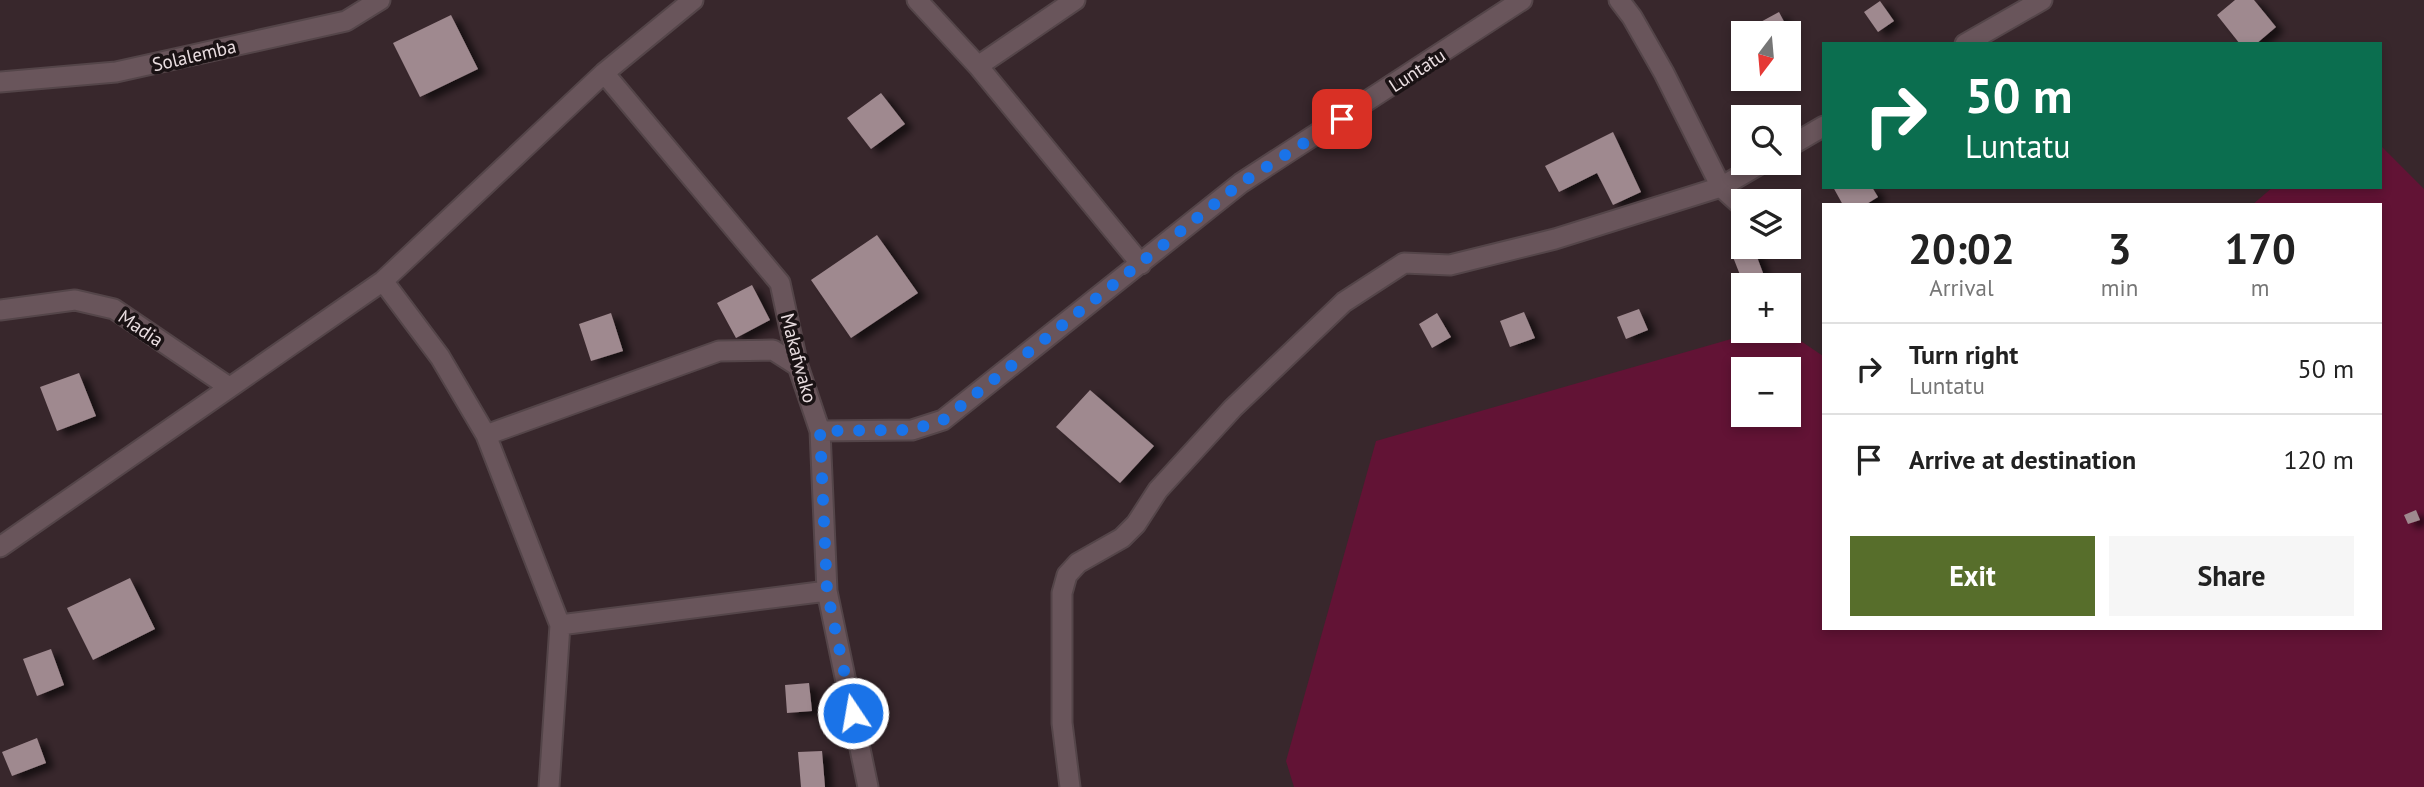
<!DOCTYPE html>
<html lang="en">
<head>
<meta charset="utf-8">
<style>
	body { margin:0; font-family:"PT Sans",sans-serif; background:#f6f6f6; color:#222; height:100vh; display:flex; flex-direction:column; font-size:26px; white-space:nowrap }
	* { box-sizing:border-box; margin:0 }
	p { font-size:23px; color:#767676 }
	.icon { flex:none; width:38px; height:38px; fill:none; stroke:currentColor; stroke-width:2; stroke-linecap:round; stroke-linejoin:round }
	.map { position:relative; flex:1; overflow:hidden }
	.side { position:absolute; left:1822px; top:203px; width:560px; height:427px; display:flex; flex-direction:column; background:#fff; border-radius:0px; box-shadow:0 4px 10px #0003 }
	.side>* { flex:none }
	.banner { position:absolute; left:1822px; top:42px; width:560px; height:147px; border-radius:0px; box-shadow:0 4px 10px #0003; background:#0b6e4f; color:#fff; overflow:hidden }
	.needle { width:46px; rotate:196deg }
	.tools { position:absolute; left:1731px; top:21px; display:grid; gap:14px }
	.tools a { display:grid; place-items:center; width:70px; height:70px; border-radius:0px; background:#fff; box-shadow:0 4px 10px #0003; font-size:35px }
	.pin { position:absolute; display:grid; place-items:center; width:60px; height:60px; color:#fff; margin:-30px; border-radius:14px; box-shadow:0 4px 10px #0006 }
	.me { position:absolute; width:77px; margin:-38px; rotate:348deg; stroke-linejoin:round; filter:drop-shadow(0 0 5px #0008) }
	.turn { display:flex; align-items:center; gap:24px; height:147px; padding:0 28px; font-size:32px }
	.turn .icon { width:91px; height:91px; stroke-width:2.5 }
	.turn b { display:block; font-size:49px; line-height:60px }
	.eta { display:flex; justify-content:space-evenly; align-items:center; height:119px; text-align:center }
	.eta b { font-size:42px; font-weight:700; line-height:49px }
	.cta { display:flex; gap:14px; margin-top:auto; padding:14px 28px }
	.cta a { flex:1; height:80px; border-radius:0px; background:#576e2b; color:#fff; font-size:28px; font-weight:700; line-height:80px; text-align:center }
	.cta a+a { background:#f6f6f6; color:#222 }
	ul { padding:0; list-style:none }
	li { display:flex; align-items:center; gap:21px; height:91px; padding:0 28px; border-top:2px solid #e0e0e0 }
	li div { flex:1 }
	li b { display:block; font-size:26px }
	li em { font-style:normal }
	.map>svg:first-child { display:block }
	.green { fill:#621335; fill-rule:evenodd }
	.building { fill:#9f898f; filter:url(#shadow) }
	.lines { fill:none; stroke-linecap:round; stroke-linejoin:round }
	.minor-casing { stroke:#544549; stroke-width:23 }
	.minor { stroke:#69555b; stroke-width:19 }
	.route { stroke:#1a73e8; stroke-width:12; stroke-dasharray:0 21.6 }
	.labels { text-anchor:middle; dominant-baseline:central; stroke-width:7; stroke-linejoin:round; paint-order:stroke }
	.street-label { font-size:19px; fill:#e9dde0; stroke:#1a1214 }
</style>
</head>
<body>
<div class="map">
<svg width="2424" height="787" viewBox="0 0 2424 787">
	<defs>
		<filter id="shadow"><feDropShadow dx="8" dy="4.5" stdDeviation="3.5" flood-color="#0009"/></filter>
	</defs>
	<rect width="100%" height="100%" fill="#38272c"/>
	<path class="green" d="M2380,145L2424,189V787H1294L1286,761L1376,441L1759,331H1786L1823,356L1824,628H2380V205H2252L2273,187H2380ZM1743,369H1788V415H1743Z"/>
	<path class="building" d="M2235,0H2254L2276,27L2256,44H2240L2217,15Z
		M1880,1L1894,21L1878,32L1864,12Z
		M1779,12L1790,33H1759L1755,25Z
		M451,15L478,69L420,97L393,43Z
		M881,93L905,124L871,149L847,118Z
		M1613,132L1641,192L1613,205L1597,173L1559,192L1545,166Z
		M1833,187H1872L1878,197L1865,205H1843Z
		M877,235L918,293L851,338L811,280Z
		M1754,249L1763,273L1742,280L1733,257Z
		M752,285L770,320L736,338L717,303Z
		M1639,309L1648,330L1626,339L1617,317Z
		M1524,312L1535,338L1510,347L1500,321Z
		M611,313L623,351L591,361L579,324Z
		M1437,313L1451,337L1432,348L1419,324Z
		M79,373L96,416L57,431L40,387Z
		M1090,390L1154,446L1120,483L1056,427Z
		M2416,510L2420,520L2408,524L2404,515Z
		M130,578L155,629L93,660L67,608Z
		M51,649L64,685L37,696L23,659Z
		M809,683L812,711L787,713L785,685Z
		M37,738L46,763L12,776L2,752Z
		M822,751L825,787H801L798,752Z"/>
	<g class="lines">
		<defs>
			<path id="minor" d="M917,0L978,66L1141,264
				M1619,0L1632,17L1664,73L1721,187L1743,207
				M1965,44L2042,0
				M978,66L1075,0
				M604,73L780,283L798,366L820,431L827,591L868,787
				M0,82L116,72L346,21L380,0
				M1788,147L1824,126
				M383,281L440,357L486,435L560,625L549,787
				M0,310L75,300L114,309L229,387
				M820,431L912,430L943,420L1241,183L1522,0
				M486,435L719,351L773,350L798,366
				M0,547L383,281L604,73L693,0
				M560,625L827,591
				M1070,787L1062,723V593L1067,575L1078,563L1122,538L1136,524L1158,490L1233,408L1344,302L1404,263L1450,265L1555,239L1721,187L1762,163"/>
		</defs>
		<use href="#minor" class="minor-casing"/>
		<use href="#minor" class="minor"/>
	</g>
	<g class="lines">
		<path class="route" d="M853,713L827,591L820,431L912,430L943,420L1241,183L1342,119"/>
	</g>
	<g class="labels">
		<g class="street-label">
			<text transform="translate(194 55) rotate(-13)">Solalemba</text>
			<text transform="translate(1417 70) rotate(-33)">Luntatu</text>
			<text transform="translate(141 328) rotate(34)">Madia</text>
			<text transform="translate(799 358) rotate(75)">Makafwako</text>
		</g>
	</g>
</svg>
<div class="tools">
<a><svg class="needle" viewBox="-14 -14 28 28"><path d="M0-13l5 13h-10z" fill="#e53935"/><path d="M0 13l5-13h-10z" fill="#767676"/></svg></a>
<a><svg class="icon" aria-label="search" viewBox="0 0 24 24"><circle cx="10" cy="10" r="6"/><path d="M15 15l6 6"/></svg></a>
<a><svg class="icon" aria-label="layers" viewBox="0 0 24 24"><path d="M12 4l9 5-9 5-9-5zM3 14l9 5 9-5"/></svg></a>
<a>+</a>
<a>−</a>
</div>
<div class="pin" style="left:1342px;top:119px;background:#d93025"><svg class="icon" aria-label="arrive" viewBox="0 0 24 24"><path d="M6 21V4h12l-3 4 3 4H6"/></svg></div>
<svg class="me" style="left:853px;top:713px" viewBox="-20 -20 40 40"><circle r="17" fill="#1a73e8" stroke="#fff" stroke-width="3"/><path d="M0-11L8 9 0 5-8 9z" fill="#fff"/></svg>
<div class="banner">
<div class="turn"><svg class="icon" aria-label="right" viewBox="0 0 24 24"><path d="M7 20v-9h11M14 6l5 5-5 5"/></svg><div><b>50 m</b>Luntatu</div></div>
</div>
<section class="side">
<div class="eta">
<div><b>20:02</b><p>Arrival</p></div>
<div><b>3</b><p>min</p></div>
<div><b>170</b><p>m</p></div>
</div>
<ul>
<li><svg class="icon" aria-label="right" viewBox="0 0 24 24"><path d="M7 20v-9h11M14 6l5 5-5 5"/></svg><div><b>Turn right</b><p>Luntatu</p></div><em>50 m</em></li>
<li><svg class="icon" aria-label="arrive" viewBox="0 0 24 24"><path d="M6 21V4h12l-3 4 3 4H6"/></svg><div><b>Arrive at destination</b></div><em>120 m</em></li>
</ul>
<div class="cta"><a>Exit</a><a>Share</a></div>
</section>
</div>
</body>
</html>
